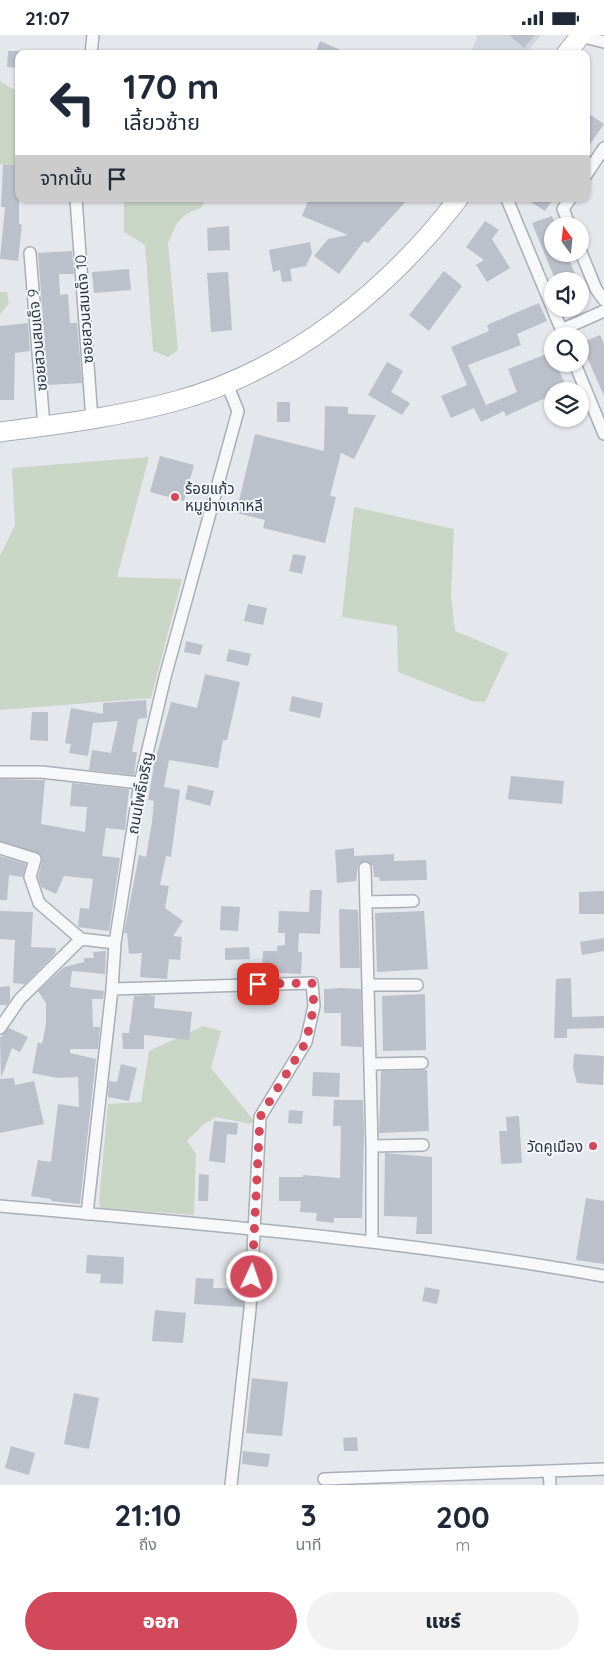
<!DOCTYPE html>
<html lang="th">
<head>
<meta charset="utf-8">
<style>
	body { margin:0; font-family:Quicksand,"Noto Sans Thai",sans-serif; background:#f2f2f3; color:#1f2937; height:100vh; display:flex; flex-direction:column; font-size:19px; white-space:nowrap }
	* { box-sizing:border-box; margin:0 }
	p { font-size:16px; color:#747a83 }
	.icon { flex:none; width:28px; height:28px; fill:none; stroke:currentColor; stroke-width:2; stroke-linecap:round; stroke-linejoin:round }
	.map { position:relative; height:1450px; overflow:hidden }
	.side { display:flex; flex-direction:column; background:#fff; flex:1 }
	.side>* { flex:none }
	.hud { position:absolute; left:15px; top:15px; width:575px; height:152px; border-radius:10px; box-shadow:0 1px 4px #0004; background:#fff; color:#1f2937; overflow:hidden }
	.needle { width:32px; rotate:345deg }
	.controls { position:absolute; left:544px; top:182px; display:grid; gap:10px }
	.controls a { display:grid; place-items:center; width:45px; height:45px; border-radius:50%; background:#fff; box-shadow:0 1px 4px #0004; font-size:25px }
	.pin { position:absolute; display:grid; place-items:center; width:42px; height:42px; color:#fff; margin:-21px; border-radius:10px; box-shadow:0 2px 8px #0006 }
	.me { position:absolute; width:55px; margin:-28px; rotate:3deg; stroke-linejoin:round; filter:drop-shadow(0 0 4px #0008) }
	.turn { display:flex; align-items:center; gap:18px; height:105px; padding:0 25px; font-size:22px }
	.turn .icon { width:65px; height:65px; stroke-width:2.5 }
	.turn b { display:block; font-size:35px; line-height:42px }
	.then { display:flex; align-items:center; height:48px; padding:0 25px; background:#0003; gap:10px; font-size:19px }
	.eta { display:flex; justify-content:space-evenly; align-items:center; height:85px; text-align:center }
	.eta b { font-size:30px; font-weight:800; line-height:35px }
	.action { display:flex; gap:10px; margin-top:auto; padding:10px 25px }
	.action a { flex:1; height:58px; border-radius:30px; background:#d1495b; color:#fff; font-size:20px; font-weight:800; line-height:58px; text-align:center }
	.action a+a { background:#f2f2f3; color:#1f2937 }
	.status { display:flex; justify-content:space-between; align-items:center; height:35px; padding:0 25px; background:#fff; direction:ltr }
	.status svg { height:14px; fill:currentColor }
	.map>svg:first-child { display:block }
	.built { fill:#d2d6de }
	.green { fill:#c9d6c5 }
	.building { fill:#bbc0ca }
	.lines { fill:none; stroke-linecap:round; stroke-linejoin:round }
	.street-casing { stroke:#a9aeb7; stroke-width:14 }
	.primary-casing { stroke:#a3abb8; stroke-width:21 }
	.street { stroke:#f7f8fa; stroke-width:11 }
	.primary { stroke:#fff; stroke-width:19 }
	.route { stroke:#d1495b; stroke-width:9; stroke-dasharray:0 16.2 }
	.poi-dot { fill:#d1495b; stroke:#f4f6f9; stroke-width:2 }
	.labels { text-anchor:middle; dominant-baseline:central; stroke-width:4; stroke-linejoin:round; paint-order:stroke }
	.street-label { font-size:15px; fill:#2b3445; stroke:#f4f6f9 }
	.poi-label { font-size:15px; fill:#2b3445; stroke:#f4f6f9; text-anchor:start }
</style>
</head>
<body>
<div class="status"><b>21:07</b><svg viewBox="0 0 49 12"><path d="M0 12V9h3v3zM5 12V6h3v6zM10 12V3h3v9zM15 12V0h3v12zM26 1h20v11H26zM47 4h2v5h-2z"/></svg></div>
<div class="map">
<svg width="604" height="1450" viewBox="0 0 604 1450">
	<rect width="100%" height="100%" fill="#e4e7ec"/>
	<path class="built" d="M478,0H541L526,19H470Z"/>
	<path class="green" d="M0,46L19,58V135L0,129Z
		M124,164H206L201,173C179,180 176,188 168,209L178,315L168,322L153,316L145,210L124,197Z
		M0,257H7L9,268L0,280Z
		M149,422L117,542L182,544L151,663L0,675V521L15,490L12,433Z
		M354,472L454,494L451,560L455,596L508,618L485,667L472,666L398,637L397,591L342,582Z
		M203,991L221,996L211,1033L254,1086L250,1089L216,1082L203,1090L187,1106L196,1119L194,1180L101,1173L99,1166L108,1069L141,1067L149,1016Z"/>
	<path class="building" d="M509,0H535L524,13Z
		M320,6L350,19H315Z
		M8,16H19V33L7,32Z
		M586,77L604,89L586,115Z
		M3,130H19V189L22,190L18,226L0,224L5,172H1Z
		M309,164H408L368,208L364,206L339,239L314,221L328,204L348,200L302,181Z
		M526,164H553L545,176Z
		M552,181L556,191H552V219H567L578,246H556L550,232L532,188Z
		M485,186L499,195L492,204L510,233L487,247L476,230L484,225L466,212Z
		M229,191L230,215L208,216L207,193Z
		M310,207L312,218L306,231L290,234L292,246L282,247L280,235L273,237L269,215Z
		M72,216L74,239H59L60,260L68,259L70,288H77L82,348L48,350L38,218Z
		M129,234L131,255L94,258L92,237Z
		M444,236L462,251L429,296L409,280Z
		M228,237L232,295L211,297L207,238Z
		M539,268L547,286L517,299L521,310L468,330L486,370L517,357L508,334L552,317V329H556L567,353L552,356V360L506,381L504,376L481,387L474,373L451,383L441,361L467,350L451,312L489,296L487,290Z
		M28,288L30,316L15,318L14,365H0V291Z
		M600,300L604,309V361L581,308Z
		M387,327L403,336L391,357L410,368L402,380L368,360Z
		M277,367H290V387H277Z
		M325,371L348,372V379L376,380L354,424L341,418L330,461L336,462L325,508L263,493L265,485L236,478L255,399L324,416Z
		M160,421L194,430L184,466L150,457Z
		M293,519L306,521L302,539L289,536Z
		M248,569L267,573L263,590L244,586Z
		M186,606L203,610L200,620L184,617Z
		M229,614L251,619L248,631L226,626Z
		M205,639L240,647L227,705H223L218,733L169,725L164,752L180,755L171,822L166,821L160,850L169,851L165,873L183,886L173,901L182,902L180,925L169,924L167,944L140,942L142,918L129,919L127,898H124L139,820L146,822L152,787L154,766L148,765L154,730L171,667L197,673Z
		M292,661L323,668L320,683L289,676Z
		M146,665L147,683L138,684L132,717H137L134,740L89,735L92,715L111,718L118,686L93,688L88,721L69,718L71,709L65,708L71,673L103,679V668Z
		M32,677H48V706L30,705Z
		M511,741L564,746L562,769L508,764Z
		M0,744L45,745L41,789L85,797L87,772L70,771L72,748L129,754L125,795L106,793L102,821L120,823L109,896L78,892L80,873L89,874L93,844L64,841L56,859L41,852L38,842L42,826L40,819L0,806Z
		M188,750L214,756L210,771L185,764Z
		M354,813V821L394,819V826L426,825L427,845L380,846L379,842H374L373,831L364,826L358,830L356,846L337,848L335,815Z
		M0,821L26,829L23,842L9,840L7,865H0Z
		M310,855H322L320,899L299,898L298,917H302L301,939L262,937L263,916H277V911L285,910V898H278L279,876L309,877Z
		M604,856V879H579V857Z
		M221,871L240,872L238,896L220,895Z
		M339,874L358,875L360,933H340Z
		M0,876L33,877L31,912L56,913L55,919L25,949L13,948L15,905L0,904Z
		M424,876L428,934L377,937L375,878Z
		M604,903V916L582,920L580,907Z
		M249,912L250,924L225,925V913Z
		M106,916L105,939L72,936L70,952L104,956L103,964H92L93,992H100L98,1014H70V1018L96,1024L80,1169L51,1166V1164L31,1161L38,1125L51,1127L58,1069L79,1072L78,1042L58,1043L32,1038L38,1007L42,1009L46,989V968L38,956L64,932L84,927V923H94L93,917Z
		M571,943L572,982L604,981V993L567,994V1003H554L556,944Z
		M10,951V965L7,970H0V952Z
		M341,953L361,954L362,1012L341,1011V978H324V954Z
		M425,959L426,1015L383,1016L382,961Z
		M147,960L155,961L154,973L192,977L189,1005L144,1000V1014H123L122,998H129L134,961Z
		M9,993L28,1002L20,1017L12,1013L1,1043L0,1003Z
		M574,1019L604,1021L603,1050L577,1048L573,1033Z
		M121,1029L137,1033L129,1066L108,1062L109,1046L117,1047Z
		M427,1035L429,1096L379,1098L381,1036Z
		M313,1037L340,1038L339,1062L312,1061Z
		M14,1043L15,1050L34,1046L44,1089L0,1098V1044Z
		M334,1065H363L364,1099L362,1183H334V1188L316,1186L317,1178L300,1177L301,1166H279V1142H303V1140L340,1143L341,1091H333Z
		M289,1075L303,1076L302,1089L288,1088Z
		M519,1081L522,1128L501,1129L499,1096H507L506,1082Z
		M214,1086L238,1088L237,1100L227,1099L225,1128L209,1126Z
		M385,1118L432,1122V1199H416L417,1182L384,1181Z
		M199,1139L209,1140L208,1166H198Z
		M586,1163L604,1166V1229L576,1225Z
		M87,1220L124,1222L123,1249L100,1248L101,1239L86,1238Z
		M196,1243L214,1244L213,1253L244,1254L243,1272L194,1269Z
		M425,1252L440,1255L437,1269L422,1266Z
		M155,1275L186,1278L183,1308L152,1306Z
		M252,1343L288,1347L282,1401L246,1398Z
		M74,1358L99,1363L89,1414L64,1409Z
		M357,1402L358,1416H344L343,1403Z
		M11,1411L35,1418L29,1440L5,1433Z
		M243,1416L270,1419L268,1432L242,1429Z"/>
	<g class="lines">
		<defs>
			<path id="street" d="M580,1L604,7
				M91,19L93,0
				M586,140L604,113
				M76,164L92,385
				M507,164L564,301
				M570,191L563,174L570,164
				M580,215L596,254L604,265
				M30,218L44,391
				M561,295L604,276
				M575,329L604,399
				M0,737H41L140,748
				M0,813L35,824L30,842L39,868L81,904
				M365,833L372,1111V1206
				M366,867L413,866
				M368,950H417
				M112,954L312,948L314,971L306,1007L260,1082L250,1274L231,1450
				M0,993L20,964L81,904L115,908
				M370,1029L422,1028
				M372,1111L423,1110
				M0,1171C202,1189 404,1205 604,1241
				M87,1179L112,954L115,908L140,748L165,642L238,376L227,349
				M549,1436L550,1450
				M324,1444L604,1434"/>
			<path id="primary" d="M566,19L581,0
				M0,397C59,389 118,382 176,366C289,335 388,256 458,164"/>
		</defs>
		<use href="#street" class="street-casing"/>
		<use href="#primary" class="primary-casing"/>
		<use href="#street" class="street"/>
		<use href="#primary" class="primary"/>
	</g>
	<g class="lines">
		<path class="route" d="M252,1242L260,1082L306,1007L314,971L312,948L258,949"/>
	</g>
	<g class="poi-dot">
		<circle cx="175" cy="462" r="5"/>
		<circle cx="593" cy="1111" r="5"/>
	</g>
	<g class="labels">
		<g class="street-label">
			<text transform="translate(84 274) rotate(-94)">ซอยสวนสมเด็จ 10</text>
			<text transform="translate(37 305) rotate(-95)">ซอยสวนสมเด็จ 9</text>
			<text transform="translate(140 758) rotate(-79)">ถนนโพธิ์เจริญ</text>
		</g>
		<g class="poi-label">
			<text x="185" y="453">ร้อยแก้ว<tspan x="185" dy="17">หมูย่างเกาหลี</tspan></text>
			<text x="583" y="1111" text-anchor="end">วัดคูเมือง</text>
		</g>
	</g>
</svg>
<div class="controls">
<a><svg class="needle" viewBox="-14 -14 28 28"><path d="M0-13l5 13h-10z" fill="#e53935"/><path d="M0 13l5-13h-10z" fill="#747a83"/></svg></a>
<a><svg class="icon" aria-label="sound" viewBox="0 0 24 24"><path d="M4 9h4l5-4v14l-5-4H4zM17 9q2 3 0 6"/></svg></a>
<a><svg class="icon" aria-label="search" viewBox="0 0 24 24"><circle cx="10" cy="10" r="6"/><path d="M15 15l6 6"/></svg></a>
<a><svg class="icon" aria-label="layers" viewBox="0 0 24 24"><path d="M12 4l9 5-9 5-9-5zM3 14l9 5 9-5"/></svg></a>
</div>
<div class="pin" style="left:258px;top:949px;background:#d93025"><svg class="icon" aria-label="arrive" viewBox="0 0 24 24"><path d="M6 21V4h12l-3 4 3 4H6"/></svg></div>
<svg class="me" style="left:252px;top:1242px" viewBox="-20 -20 40 40"><circle r="17" fill="#d1495b" stroke="#fff" stroke-width="3"/><path d="M0-11L8 9 0 5-8 9z" fill="#fff"/></svg>
<div class="hud">
<div class="turn"><svg class="icon" aria-label="left" viewBox="0 0 24 24"><path d="M17 20v-9H6M10 6l-5 5 5 5"/></svg><div><b>170 m</b>เลี้ยวซ้าย</div></div>
<div class="then">จากนั้น<svg class="icon" aria-label="arrive" viewBox="0 0 24 24"><path d="M6 21V4h12l-3 4 3 4H6"/></svg></div>
</div>
</div>
<section class="side">
<div class="eta">
<div><b>21:10</b><p>ถึง</p></div>
<div><b>3</b><p>นาที</p></div>
<div><b>200</b><p>m</p></div>
</div>
<div class="action"><a>ออก</a><a>แชร์</a></div>
</section>
</body>
</html>
